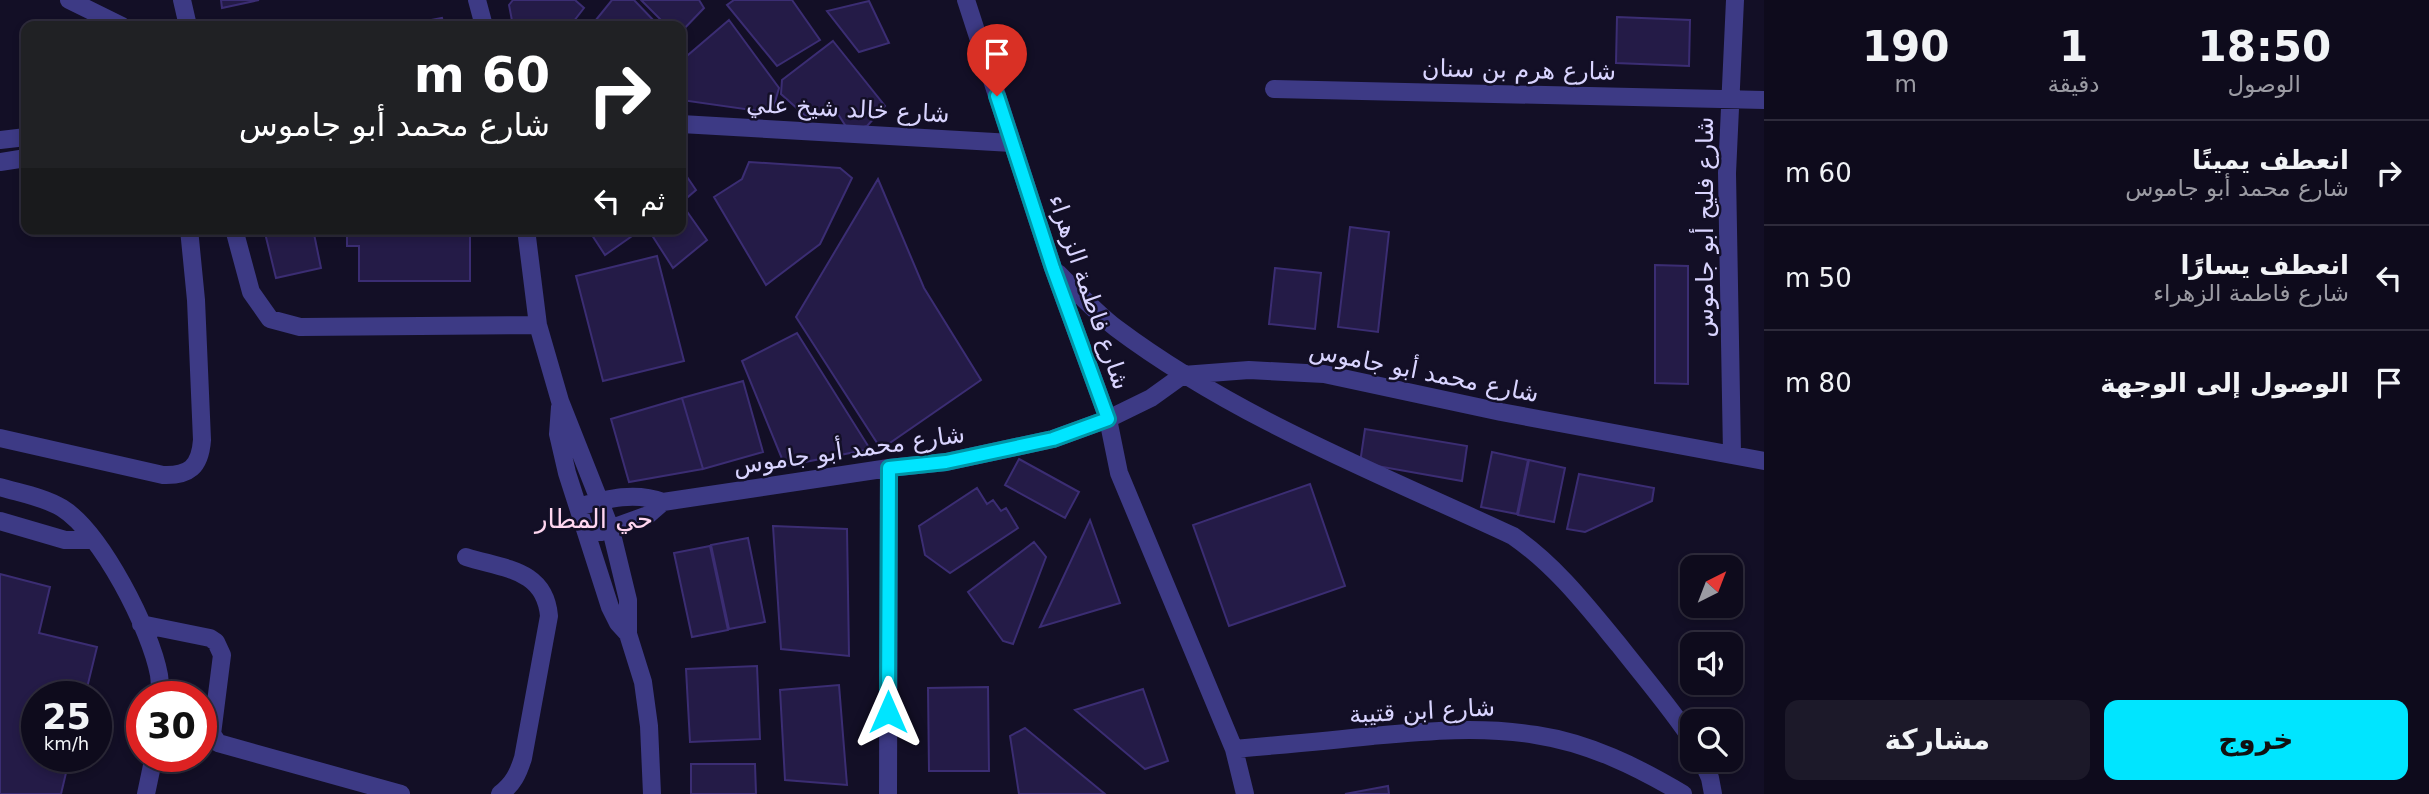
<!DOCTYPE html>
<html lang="ar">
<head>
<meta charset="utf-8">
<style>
	body { margin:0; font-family:"DejaVu Sans","Noto Sans Arabic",sans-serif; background:#1c1929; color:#f1f3f6; direction:rtl; height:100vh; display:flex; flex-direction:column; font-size:26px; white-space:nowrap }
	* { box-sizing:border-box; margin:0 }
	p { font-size:23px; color:#9b9ba3 }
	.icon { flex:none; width:38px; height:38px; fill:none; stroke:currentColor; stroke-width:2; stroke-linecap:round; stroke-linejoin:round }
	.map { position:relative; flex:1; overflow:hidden; direction:ltr }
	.panel { display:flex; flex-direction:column; background:#0e0b1c; width:665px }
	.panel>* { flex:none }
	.banner { position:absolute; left:21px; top:21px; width:665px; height:214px; border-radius:14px; box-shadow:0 4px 10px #0003,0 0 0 2px #2e2b3b; direction:rtl; background:#202124; color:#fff; overflow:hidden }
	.needle { width:46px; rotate:42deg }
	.buttons { position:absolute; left:1680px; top:555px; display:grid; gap:14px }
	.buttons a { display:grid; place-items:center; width:63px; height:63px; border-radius:14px; background:#0e0b1c; box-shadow:0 4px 10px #0003,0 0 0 2px #2e2b3b; font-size:35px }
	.speed { position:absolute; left:21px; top:681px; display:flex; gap:14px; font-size:35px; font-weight:700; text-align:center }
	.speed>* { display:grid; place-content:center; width:91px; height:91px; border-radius:50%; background:#0e0b1c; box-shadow:0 4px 10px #0003,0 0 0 2px #2e2b3b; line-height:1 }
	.speed small { font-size:18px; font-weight:400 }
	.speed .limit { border:10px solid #d22; background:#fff; color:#111 }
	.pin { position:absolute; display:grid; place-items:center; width:60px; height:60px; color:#fff; margin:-72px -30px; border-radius:50% 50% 50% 0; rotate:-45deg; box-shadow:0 0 7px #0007 }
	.pin .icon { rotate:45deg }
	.me { position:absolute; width:77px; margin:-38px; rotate:0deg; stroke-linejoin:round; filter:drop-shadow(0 0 5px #0008) }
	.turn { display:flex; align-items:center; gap:24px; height:147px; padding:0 21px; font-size:32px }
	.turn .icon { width:91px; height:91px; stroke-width:2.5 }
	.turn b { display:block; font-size:49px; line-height:60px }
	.then { display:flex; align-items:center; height:66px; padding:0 21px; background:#0003; gap:14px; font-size:26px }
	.eta { display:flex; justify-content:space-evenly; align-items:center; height:119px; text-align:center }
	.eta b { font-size:42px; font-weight:800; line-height:49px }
	.cta { display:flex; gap:14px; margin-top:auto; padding:14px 21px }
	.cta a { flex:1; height:80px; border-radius:14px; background:#00e5ff; color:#111; font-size:28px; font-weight:800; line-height:80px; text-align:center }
	.cta a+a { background:#1c1929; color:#f1f3f6 }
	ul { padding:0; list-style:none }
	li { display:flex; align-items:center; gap:21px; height:105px; padding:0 21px; border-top:2px solid #2e2b3b }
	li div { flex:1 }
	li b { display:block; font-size:26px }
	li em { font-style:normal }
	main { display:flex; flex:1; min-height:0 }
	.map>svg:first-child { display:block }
	.building { fill:#241b47; stroke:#3b2d73; stroke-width:2 }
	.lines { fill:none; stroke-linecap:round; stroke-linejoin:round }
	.minor { stroke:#3d3a85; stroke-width:18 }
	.route-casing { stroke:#0095a6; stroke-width:18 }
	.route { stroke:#00e5ff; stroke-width:12 }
	.labels { text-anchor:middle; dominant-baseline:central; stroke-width:5; stroke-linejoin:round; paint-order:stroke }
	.street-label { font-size:24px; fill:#d9d4ff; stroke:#130f26 }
	.neighbourhood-label { font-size:26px; fill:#ffd6f0; stroke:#130f26 }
</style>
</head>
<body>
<main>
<section class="panel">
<div class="eta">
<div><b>18:50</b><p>الوصول</p></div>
<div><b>1</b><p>دقيقة</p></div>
<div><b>190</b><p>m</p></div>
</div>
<ul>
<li><svg class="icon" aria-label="right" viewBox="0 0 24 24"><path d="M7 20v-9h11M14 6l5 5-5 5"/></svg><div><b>انعطف يمينًا</b><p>شارع محمد أبو جاموس</p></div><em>60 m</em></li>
<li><svg class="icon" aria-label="left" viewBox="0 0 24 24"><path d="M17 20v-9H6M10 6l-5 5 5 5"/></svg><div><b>انعطف يسارًا</b><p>شارع فاطمة الزهراء</p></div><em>50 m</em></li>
<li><svg class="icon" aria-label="arrive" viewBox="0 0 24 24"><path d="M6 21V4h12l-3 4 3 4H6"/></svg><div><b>الوصول إلى الوجهة</b></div><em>80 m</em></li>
</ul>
<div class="cta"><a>خروج</a><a>مشاركة</a></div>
</section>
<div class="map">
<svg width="1764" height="794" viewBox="0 0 1764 794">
	<rect width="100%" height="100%" fill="#130f26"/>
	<path class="building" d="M221,0H259L222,8Z
		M513,0H575L584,8L570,26H513L509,5Z
		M612,0H634L659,26H591Z
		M641,0H699L704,8L681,32V26H667Z
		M734,0H792L820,40L777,66L727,5Z
		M869,1L889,43L859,52L827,11Z
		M1617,17L1690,20L1689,66L1616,63Z
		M442,18L444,26H400Z
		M729,20L779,88L772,113L681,100V61Z
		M833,41L885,106L867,126L849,131L832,105L810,120L781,94L782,80Z
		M749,162L840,168L852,178L820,244L766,285L714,197L742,179Z
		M681,168L696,190L681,203L707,240L673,268L648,229H681Z
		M878,179L924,288L981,380L881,449L796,317Z
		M1350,227L1389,232L1378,332L1338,327Z
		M264,229H313L321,268L276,278Z
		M347,229H470V281H359V246H347Z
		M588,229H632L635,234L605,255Z
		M657,256L684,361L603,381L576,276Z
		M1655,265L1688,266V384L1655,383Z
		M1275,268L1321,273L1315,329L1269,324Z
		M797,333L870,449L785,466L742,361Z
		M743,381L763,452L703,469L682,398Z
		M682,398L703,469L629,482L611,419Z
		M1365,429L1467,446L1462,481L1360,463Z
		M1492,452L1528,460L1517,514L1481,507Z
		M1019,459L1079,492L1065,518L1005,485Z
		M1529,460L1565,468L1554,522L1518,515Z
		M1579,474L1654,488L1652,501L1585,532L1567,529Z
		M1310,484L1345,586L1229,626L1193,525Z
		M977,488L987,504L993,500L1001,511L1006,508L1018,528L950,573L925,555L919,526Z
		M1090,520L1120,603L1040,627Z
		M773,526L847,529L849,656L781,649Z
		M748,538L765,622L729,629L711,545Z
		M1034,542L1046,557L1013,644L1003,641L968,592Z
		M710,546L728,630L692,637L674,553Z
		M0,574L50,587L39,633L97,647L85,696H37V756H70L61,794H0Z
		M757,666L760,739L690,742L686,669Z
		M839,685L847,785L785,780L780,690Z
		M988,687L989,771H929L928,688Z
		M1143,689L1168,761L1145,769L1075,710Z
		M1025,728L1105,794H1019L1010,736Z
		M691,764H755L756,794H691Z
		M1388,786L1389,794H1345Z"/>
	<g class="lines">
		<path class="minor" d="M69,0L122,26
			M182,0L188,26
			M477,0L484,26
			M966,0L1053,268L1108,419L1119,473L1234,749L1245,794
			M1274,89L1764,100
			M681,124L1012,143
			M0,140L26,137
			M0,162L26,158
			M234,229L251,292L270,319L300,327L538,325
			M526,229L538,325L560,401L611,530L628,600V634L643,682L649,726L652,794
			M1058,273C1077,292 1095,312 1116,328C1236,418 1378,473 1513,536C1556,566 1586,605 1619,645C1644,677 1670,707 1692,740
			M560,407L558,434L567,473L610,607L618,623L628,634
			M0,438L163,475C189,476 200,467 202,440L196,300L189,229
			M1732,453L1727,173L1735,0
			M0,487C20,493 44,497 62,508C101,532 151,630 159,675C160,682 160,689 160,696
			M578,507C607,499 634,491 663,502L889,468L946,462L1053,439L1108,419L1151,398L1183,375L1249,370L1324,374L1501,412L1764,461
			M0,521L65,540H93
			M601,532L648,515L663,502
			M466,557C504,569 545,569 549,616L523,758C518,774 513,784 500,794
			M141,624L210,638L216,642L222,655L212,734L218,743L401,794
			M1234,749C1280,745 1326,741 1372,736C1427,731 1481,726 1536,735C1589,743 1638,767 1683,794
			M1702,760L1710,778L1713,794
			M146,794L154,756
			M888,794L889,468"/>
	</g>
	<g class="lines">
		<defs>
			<path id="route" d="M888,712L889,468L946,462L1053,439L1108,419L1053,268L997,96"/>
		</defs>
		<use href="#route" class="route-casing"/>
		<use href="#route" class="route"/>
	</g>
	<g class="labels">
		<g class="street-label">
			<text transform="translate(1519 70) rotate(1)">شارع هرم بن سنان</text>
			<text transform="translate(848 109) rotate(3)">شارع خالد شيخ علي</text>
			<text transform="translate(1705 227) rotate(-90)">شارع فليح أبو جاموس</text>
			<text transform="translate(1089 292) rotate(71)">شارع فاطمة الزهراء</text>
			<text transform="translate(1424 372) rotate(11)">شارع محمد أبو جاموس</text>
			<text transform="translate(849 450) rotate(-8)">شارع محمد أبو جاموس</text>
			<text transform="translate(1422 711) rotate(-3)">شارع ابن قتيبة</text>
		</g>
		<g class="neighbourhood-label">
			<text x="594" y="519">حي المطار</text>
		</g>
	</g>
</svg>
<div class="buttons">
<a><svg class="needle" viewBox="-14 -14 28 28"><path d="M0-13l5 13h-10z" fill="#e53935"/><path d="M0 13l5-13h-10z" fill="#9b9ba3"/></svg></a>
<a><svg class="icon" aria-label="sound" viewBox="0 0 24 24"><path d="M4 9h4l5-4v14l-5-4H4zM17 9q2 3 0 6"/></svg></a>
<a><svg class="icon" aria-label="search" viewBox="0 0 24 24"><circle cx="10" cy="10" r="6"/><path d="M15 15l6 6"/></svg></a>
</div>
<div class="speed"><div>25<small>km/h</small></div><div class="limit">30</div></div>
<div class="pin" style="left:997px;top:96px;background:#d93025"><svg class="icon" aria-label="arrive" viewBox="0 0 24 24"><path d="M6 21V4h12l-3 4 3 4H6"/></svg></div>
<svg class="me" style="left:888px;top:712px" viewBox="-20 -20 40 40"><path d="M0-17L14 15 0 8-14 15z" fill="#00e5ff" stroke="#fff" stroke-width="4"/></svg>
<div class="banner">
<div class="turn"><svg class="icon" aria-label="right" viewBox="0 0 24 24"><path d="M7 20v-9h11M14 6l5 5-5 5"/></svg><div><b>60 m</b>شارع محمد أبو جاموس</div></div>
<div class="then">ثم<svg class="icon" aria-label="left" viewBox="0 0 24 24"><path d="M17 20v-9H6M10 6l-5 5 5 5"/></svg></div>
</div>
</div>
</main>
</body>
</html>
